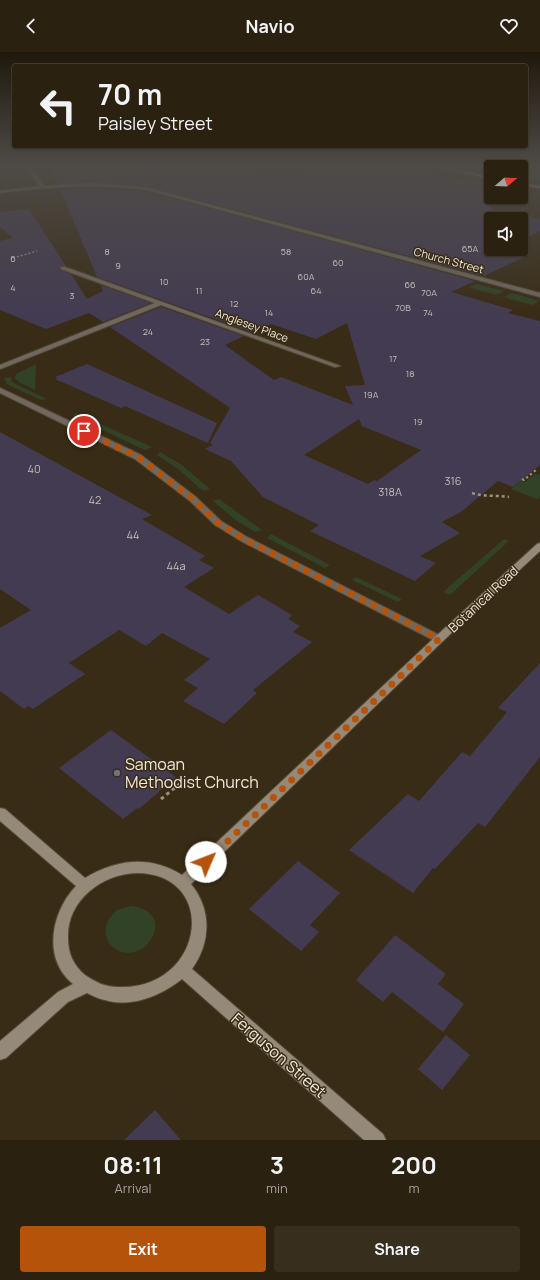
<!DOCTYPE html>
<html lang="en">
<head>
<meta charset="utf-8">
<style>
	body { margin:0; font-family:Manrope,sans-serif; background:#372e1e; color:#f1f3f6; height:100vh; display:flex; flex-direction:column; font-size:15px; white-space:nowrap }
	* { box-sizing:border-box; margin:0 }
	p { font-size:13px; color:#a6a39f }
	.icon { flex:none; width:22px; height:22px; fill:none; stroke:currentColor; stroke-width:2; stroke-linecap:round; stroke-linejoin:round }
	.map { position:relative; height:1088px; overflow:hidden }
	.panel { display:flex; flex-direction:column; background:#2b2110; flex:1 }
	.panel>* { flex:none }
	.banner { position:absolute; left:12px; top:12px; width:516px; height:84px; border-radius:4px; box-shadow:0 1px 3px #0004,0 0 0 1px #473e30; background:#2b2110; color:#f1f3f6; overflow:hidden }
	.needle { width:26px; rotate:71deg }
	.fabs { position:absolute; left:484px; top:108px; display:grid; gap:8px }
	.fabs a { display:grid; place-items:center; width:44px; height:44px; border-radius:4px; background:#2b2110; box-shadow:0 1px 3px #0004,0 0 0 1px #473e30; font-size:20px }
	.pin { position:absolute; display:grid; place-items:center; width:34px; height:34px; color:#fff; margin:-17px; border:2px solid #fff; border-radius:50%; box-shadow:0 1px 4px #0007 }
	.me { position:absolute; width:44px; margin:-22px; rotate:46deg; stroke-linejoin:round; filter:drop-shadow(0 0 3px #0008) }
	.turn { display:flex; align-items:center; gap:14px; height:84px; padding:0 20px; font-size:18px }
	.turn .icon { width:52px; height:52px; stroke-width:2.5 }
	.turn b { display:block; font-size:28px; line-height:34px }
	.eta { display:flex; justify-content:space-evenly; align-items:center; height:68px; text-align:center }
	.eta b { font-size:24px; font-weight:700; line-height:28px }
	.primary-button { display:flex; gap:8px; margin-top:auto; padding:8px 20px }
	.primary-button a { flex:1; height:46px; border-radius:4px; background:#b45309; color:#fff; font-size:16px; font-weight:700; line-height:46px; text-align:center }
	.primary-button a+a { background:#372e1e; color:#f1f3f6 }
	header { display:flex; justify-content:space-between; align-items:center; height:52px; padding:0 20px; background:#2b2110; font-size:18px; font-weight:700 }
	.map>svg:first-child { display:block }
	.green { fill:#324226 }
	.building { fill:#433b52; fill-rule:evenodd }
	.lines { fill:none; stroke-linecap:round; stroke-linejoin:round }
	.street-casing { stroke:#564a36; stroke-width:2 }
	.secondary-casing { stroke:#564a36; stroke-width:2 }
	.path-far3 { stroke:#9c9280; stroke-width:1.5; stroke-dasharray:2 2; stroke-linecap:butt }
	.path-far2 { stroke:#9c9280; stroke-width:2; stroke-dasharray:2.5 2.5; stroke-linecap:butt }
	.path-far1 { stroke:#9c9280; stroke-width:2.5; stroke-dasharray:3 3; stroke-linecap:butt }
	.path { stroke:#9c9280; stroke-width:3; stroke-dasharray:3.5 3.5; stroke-linecap:butt }
	.street { fill:#70685e; fill-rule:evenodd }
	.secondary { fill:#958979; fill-rule:evenodd }
	.route { stroke:#b45309; stroke-width:7; stroke-dasharray:0 12.6 }
	.worship-dot { fill:#6b7280; stroke:#392c16; stroke-width:1.5 }
	.labels { text-anchor:middle; dominant-baseline:central; stroke-width:3; stroke-linejoin:round; paint-order:stroke }
	.far-number-label { font-size:9px; fill:#c6beb9 }
	.far-street-label { font-size:11px; fill:#f1e9db; stroke:#392c16 }
	.number-label { font-size:11px; fill:#c6beb9 }
	.street-label { font-size:13px; fill:#f1e9db; stroke:#392c16 }
	.near-poi-label { font-size:16px; fill:#f1e9db; stroke:#392c16; text-anchor:start }
	.near-street-label { font-size:16px; fill:#f1e9db; stroke:#392c16 }
</style>
</head>
<body>
<header><svg class="icon" aria-label="back" viewBox="0 0 24 24"><path d="M15 5l-7 7 7 7"/></svg>Navio<svg class="icon" aria-label="heart" viewBox="0 0 24 24"><path d="M12 20l-8-8c-3-5 5-10 8-4 3-6 11-1 8 4z"/></svg></header>
<div class="map">
<svg width="540" height="1088" viewBox="0 0 540 1088">
	<rect width="100%" height="100%" fill="#392c16"/>
	<path class="green" d="M448,113H517L540,118V131L521,127V115H491V122Z
		M477,232L504,239L496,243L468,235Z
		M512,241L539,249L532,253L504,245Z
		M36,312L35,338L19,330L15,326L16,322Z
		M11,325L12,330L16,332L47,347L41,348L10,334L7,332L4,326Z
		M76,361L152,395L145,398L73,364Z
		M160,400L182,413L210,437L203,439L178,417L157,403Z
		M535,422L540,423V445L537,447L511,437L521,429L525,430Z
		M219,447L262,478L255,480L237,469L213,449Z
		M271,482L330,513L325,516L267,486Z
		M504,487L509,489L450,543L443,540Z
		M356,525L402,547L398,550L352,528Z
		M131,854C181,860 143,918 114,896C103,888 103,873 112,863C116,857 124,856 131,854Z"/>
	<path class="building" d="M70,113H140V115L220,113L275,126L280,124L288,126L332,113H387L477,131L486,127L491,128V158L516,163L525,162L540,168V179L521,188V167H491V197H513L531,202L484,224L148,135L92,130L58,132L52,117L71,116Z
		M92,136L148,139L475,229L451,240L513,258L508,261L540,269V413L513,435L498,429L461,460L442,470L460,481L420,504L436,511L415,529L310,479L319,473L263,445L231,409L205,397L213,393L210,391L230,356L110,275L161,255L244,284L225,293L274,328L281,325L353,353L345,334L365,333L347,271L316,287L271,272L251,280L97,225L60,137ZM359,367L362,374L421,398L377,429L374,428L368,432L304,403Z
		M29,157L66,214H60V218L71,222L87,247L103,239L101,233L151,251L103,270L89,261L46,277L0,258V189L13,186L0,175V160Z
		M87,312L217,371L208,391L125,354L121,356L55,327L58,326L55,325Z
		M0,380L152,463L142,467L205,504L199,508L214,516L184,535L229,562L258,543L292,563L288,567L300,574L293,580L312,590L253,638L257,641L224,672L183,649L198,636L184,628L210,607L162,581L146,594L119,578L69,611L85,622L33,657L28,654L24,657L0,639V576L31,558L0,537Z
		M540,611V705L485,775L478,771L435,817L433,816L413,841L349,798L408,742L419,749L462,700L470,704L507,660L498,656Z
		M111,678L176,725L139,757L137,756L123,767L59,716Z
		M298,809L340,841L310,873L319,880L301,899L249,857Z
		M395,883L446,922L438,932L464,952L443,980L392,940L383,950L356,928Z
		M446,983L470,1003L442,1038L418,1017Z
		M155,1058L181,1088H124Z"/>
	<g class="lines">
		<defs>
			<path id="street" d="M21,113L31,115L44,134L92,131L148,136L540,241V245L148,138C98,131 50,135 0,141V139L40,134L27,117Z
				M61,215H65L340,314L335,315L161,253L0,317V313L155,251L61,217Z
				M0,336L141,403L196,445L221,469L247,485L443,585L444,587L443,589H435L241,489L215,473L190,449L135,407L0,341Z"/>
			<path id="secondary" d="M427,113H436L491,125V127Z
				M521,131L540,134V136L521,133Z
				M540,491V499L443,589L191,832C212,858 211,890 192,917L383,1082L386,1088H364L182,927C161,944 131,956 105,948C99,947 93,944 87,941L68,950L6,1006L0,1008V989L58,940L73,932C42,907 51,860 76,834L0,769V756L5,757L85,826C117,807 150,803 182,823L435,585L537,492ZM137,821C221,822 204,939 118,935C105,935 95,930 85,923C73,913 68,901 68,886C67,848 102,822 137,821Z"/>
		</defs>
		<use href="#street" class="street-casing"/>
		<use href="#secondary" class="secondary-casing"/>
		<path class="path-far3" d="M13,206L37,199"/>
		<path class="path-far2" d="M522,427L524,428L536,418"/>
		<path class="path-far1" d="M472,441C484,445 496,443 509,445"/>
		<path class="path" d="M161,747L182,730"/>
		<use href="#street" class="street"/>
		<use href="#secondary" class="secondary"/>
	</g>
	<linearGradient id="sky" x2="0" y2="1"><stop stop-color="#1f180c"/><stop offset="0.43" stop-color="#4e4b47"/><stop offset="1" stop-color="#4e4b47" stop-opacity="0"/></linearGradient>
	<rect width="540" height="265" fill="url(#sky)"/>
	<g class="lines">
		<path class="route" d="M84,379L138,405L193,447L218,471L244,487L439,587L206,810"/>
	</g>
	<circle class="worship-dot" cx="117" cy="721" r="4"/>
	<g class="labels">
		<g class="far-number-label">
			<text x="470" y="196">65A</text>
			<text x="107" y="199">8</text>
			<text x="286" y="199">58</text>
			<text x="13" y="206">6</text>
			<text x="338" y="210">60</text>
			<text x="118" y="213">9</text>
			<text x="306" y="224">60A</text>
			<text x="164" y="229">10</text>
			<text x="410" y="232">66</text>
			<text x="13" y="235">4</text>
			<text x="199" y="238">11</text>
			<text x="316" y="238">64</text>
			<text x="429" y="240">70A</text>
			<text x="72" y="243">3</text>
			<text x="234" y="251">12</text>
			<text x="403" y="255">70B</text>
			<text x="269" y="260">14</text>
			<text x="428" y="260">74</text>
			<text x="148" y="279">24</text>
			<text x="205" y="289">23</text>
			<text x="393" y="306">17</text>
			<text x="410" y="321">18</text>
			<text x="371" y="342">19A</text>
			<text x="418" y="369">19</text>
		</g>
		<g class="far-street-label">
			<text transform="translate(449 208) rotate(15)">Church Street</text>
			<text transform="translate(252 273) rotate(20)">Anglesey Place</text>
		</g>
		<g class="number-label">
			<text x="34" y="416">40</text>
			<text x="453" y="428">316</text>
			<text x="390" y="439">318A</text>
			<text x="95" y="447">42</text>
			<text x="133" y="482">44</text>
			<text x="176" y="513">44a</text>
		</g>
		<g class="street-label">
			<text transform="translate(483 547) rotate(-43)">Botanical Road</text>
		</g>
		<g class="near-poi-label">
			<text x="125" y="712">Samoan<tspan x="125" dy="18">Methodist Church</tspan></text>
		</g>
		<g class="near-street-label">
			<text transform="translate(279 1003) rotate(41)">Ferguson Street</text>
		</g>
	</g>
</svg>
<div class="fabs">
<a><svg class="needle" viewBox="-14 -14 28 28"><path d="M0-13l5 13h-10z" fill="#e53935"/><path d="M0 13l5-13h-10z" fill="#a6a39f"/></svg></a>
<a><svg class="icon" aria-label="sound" viewBox="0 0 24 24"><path d="M4 9h4l5-4v14l-5-4H4zM17 9q2 3 0 6"/></svg></a>
</div>
<div class="pin" style="left:84px;top:379px;background:#d93025"><svg class="icon" aria-label="arrive" viewBox="0 0 24 24"><path d="M6 21V4h12l-3 4 3 4H6"/></svg></div>
<svg class="me" style="left:206px;top:810px" viewBox="-20 -20 40 40"><circle r="19" fill="#fff"/><path d="M0-13L10 11 0 6-10 11z" fill="#b45309"/></svg>
<div class="banner">
<div class="turn"><svg class="icon" aria-label="left" viewBox="0 0 24 24"><path d="M17 20v-9H6M10 6l-5 5 5 5"/></svg><div><b>70 m</b>Paisley Street</div></div>
</div>
</div>
<section class="panel">
<div class="eta">
<div><b>08:11</b><p>Arrival</p></div>
<div><b>3</b><p>min</p></div>
<div><b>200</b><p>m</p></div>
</div>
<div class="primary-button"><a>Exit</a><a>Share</a></div>
</section>
</body>
</html>
